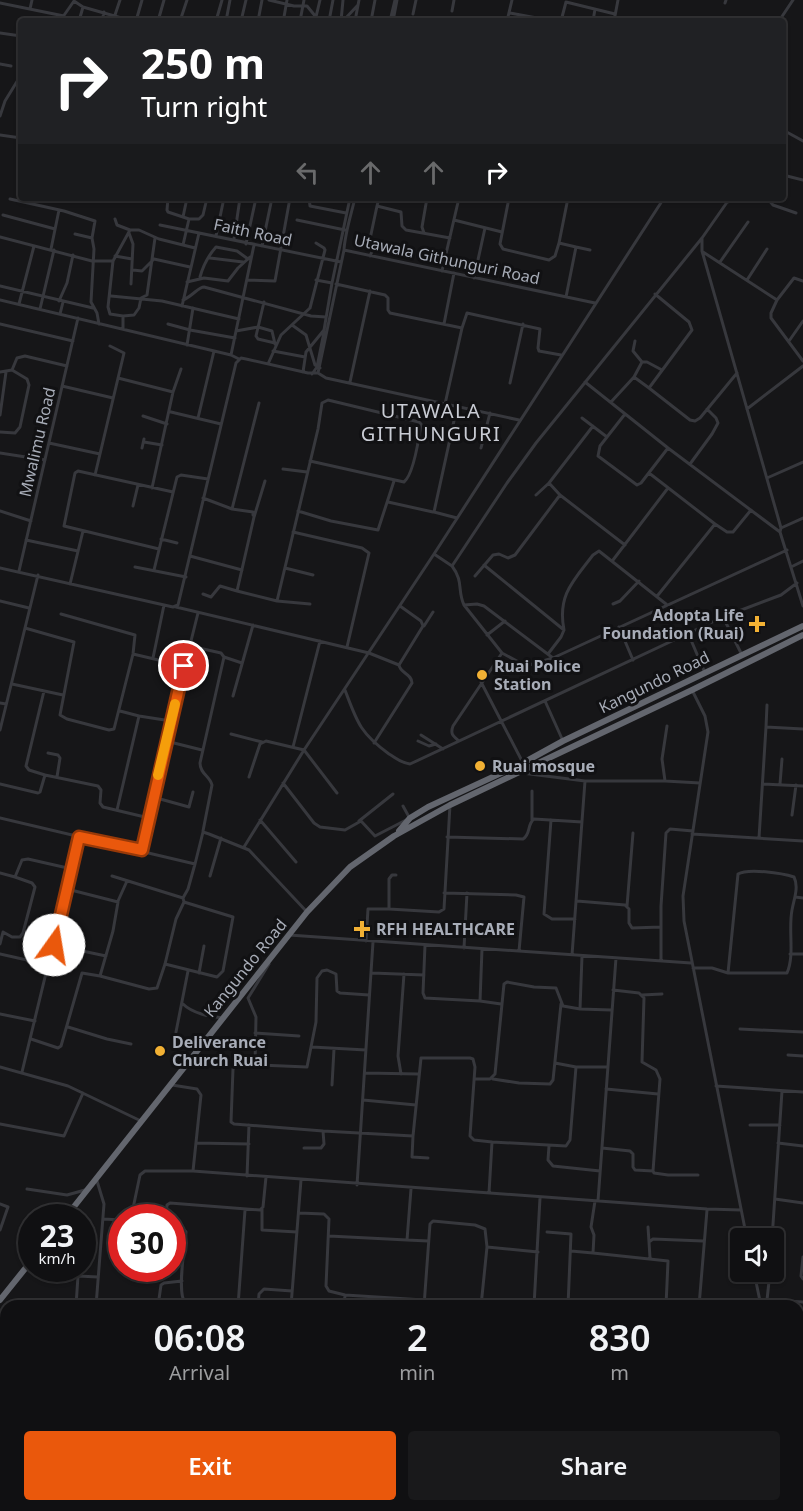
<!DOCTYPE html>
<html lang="en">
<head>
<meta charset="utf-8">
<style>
	body { margin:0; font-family:"Noto Sans",sans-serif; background:#19191b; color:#f1f3f6; height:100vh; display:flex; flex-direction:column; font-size:22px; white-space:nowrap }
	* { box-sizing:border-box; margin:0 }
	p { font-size:20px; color:#9c9d9f }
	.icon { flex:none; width:33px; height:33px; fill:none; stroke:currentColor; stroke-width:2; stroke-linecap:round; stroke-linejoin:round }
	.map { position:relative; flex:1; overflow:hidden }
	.sheet { position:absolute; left:0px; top:1300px; width:804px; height:212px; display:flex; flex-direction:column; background:#101012; border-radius:18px 18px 0 0; box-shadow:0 2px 4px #0004,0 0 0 2px #303032 }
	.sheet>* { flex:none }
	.banner { position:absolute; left:18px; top:18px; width:768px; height:183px; border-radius:6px; box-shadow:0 2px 4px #0004,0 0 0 2px #303032; background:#202124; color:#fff; overflow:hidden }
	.fabs { position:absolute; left:730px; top:1228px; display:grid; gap:12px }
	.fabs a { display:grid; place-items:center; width:54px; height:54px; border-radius:6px; background:#101012; box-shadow:0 2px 4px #0004,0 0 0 2px #303032; font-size:30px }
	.speed { position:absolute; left:18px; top:1204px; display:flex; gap:12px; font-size:30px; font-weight:700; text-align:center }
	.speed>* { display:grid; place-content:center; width:78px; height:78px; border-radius:50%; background:#101012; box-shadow:0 2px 4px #0004,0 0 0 2px #303032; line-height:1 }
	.speed small { font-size:15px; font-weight:400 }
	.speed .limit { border:9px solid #d22; background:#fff; color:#111 }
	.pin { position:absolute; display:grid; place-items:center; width:51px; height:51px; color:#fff; margin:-26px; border:3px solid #fff; border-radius:50%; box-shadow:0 2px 6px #0007 }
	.me { position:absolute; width:66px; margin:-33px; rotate:13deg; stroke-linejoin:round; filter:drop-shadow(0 0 4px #0008) }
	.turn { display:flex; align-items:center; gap:21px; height:126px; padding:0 24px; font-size:27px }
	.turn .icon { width:78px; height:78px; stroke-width:2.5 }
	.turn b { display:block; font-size:42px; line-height:51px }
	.lanes { display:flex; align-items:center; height:57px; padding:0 24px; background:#0003; justify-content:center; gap:30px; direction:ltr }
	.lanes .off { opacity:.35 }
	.eta { display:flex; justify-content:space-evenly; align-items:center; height:102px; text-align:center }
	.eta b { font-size:36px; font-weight:600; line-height:42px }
	.primary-button { display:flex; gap:12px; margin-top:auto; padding:12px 24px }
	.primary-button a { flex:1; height:69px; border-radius:6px; background:#ea580c; color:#fff; font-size:24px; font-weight:600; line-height:69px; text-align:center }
	.primary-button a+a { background:#19191b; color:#f1f3f6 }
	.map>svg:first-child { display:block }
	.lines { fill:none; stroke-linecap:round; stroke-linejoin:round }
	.minor { stroke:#37383d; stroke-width:3 }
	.highway { stroke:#63666e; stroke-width:6 }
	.route-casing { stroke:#983908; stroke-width:15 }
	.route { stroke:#ea580c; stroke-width:10 }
	.slow { stroke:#f59e0b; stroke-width:10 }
	.poi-dot { fill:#f2b134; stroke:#111113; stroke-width:2 }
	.labels { text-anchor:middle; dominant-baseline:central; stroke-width:6; stroke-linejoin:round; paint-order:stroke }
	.street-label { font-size:16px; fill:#a8adb8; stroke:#111113 }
	.poi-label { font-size:16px; font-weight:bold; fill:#a8adb8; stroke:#111113; text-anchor:start }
	.quarter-label { font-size:20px; letter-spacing:1.5px; fill:#c9ccd4; stroke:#111113 }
</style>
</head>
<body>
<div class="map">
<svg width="803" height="1511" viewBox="0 0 803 1511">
	<rect width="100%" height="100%" fill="#161618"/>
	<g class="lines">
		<path class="minor" d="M269,0L294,6H307L316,17
			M287,0L284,17L296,21
			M74,1L83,7L132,21
			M566,2L615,14
			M0,3L64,16
			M725,3L726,0
			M30,9L32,0
			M452,11L454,0
			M510,13L553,21
			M413,14L416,0
			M115,15L120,0
			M258,19L269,21
			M60,21L74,1
			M79,21L83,7
			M102,21L104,12
			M136,21L142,0
			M158,21L164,0
			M180,21L187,0
			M216,21L222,0
			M226,21L230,0
			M241,21L246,0
			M258,21L262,0
			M300,21L304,0
			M315,21L320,0
			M329,21L333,0
			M341,21L343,0
			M343,21L358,5
			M355,21L359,0
			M371,21L375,0
			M390,21L395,0
			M393,21L397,0
			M507,21L512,0
			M561,21L566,2
			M593,21L595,9
			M614,21L618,0
			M779,21L793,0
			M0,33L21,36
			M0,64L11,66
			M0,116L5,101L21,75
			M783,130L803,141
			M0,135L21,138
			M783,175L803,180
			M168,198L167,210L168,212L189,219H199L203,215L207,198
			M309,198L310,206L346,213
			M509,198L500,244L503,249L549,260L555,256L559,243L576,247L566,297
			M722,198L728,202
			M730,198L702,238V251L781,528L780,532L803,606
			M767,198L773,205L796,213
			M10,199L64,211L95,221L92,238L94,249L91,302L97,313L99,324
			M377,206L379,198
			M3,215L55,229
			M183,217L187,198
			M115,219L117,225L130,230H139L159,239L195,248
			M297,220L345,230
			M454,220L502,232
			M160,225L341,262
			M129,233L133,244L131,284
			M424,233L422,227L427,198
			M75,234L92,238
			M216,236L224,198
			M0,237L92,261H113
			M234,239L240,198
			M370,239L377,206L401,212L402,226L406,230L450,238
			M559,243L568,198
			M246,244L256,198
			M183,245L189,219
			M262,246L272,198
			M576,247L590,250
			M51,249L59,210
			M344,250L595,303
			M703,252L777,300
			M115,256L132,259
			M370,256L374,247L391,250
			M210,258L243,262
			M720,262L748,222
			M133,270L142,271L154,259L190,267
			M442,271L459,198
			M200,277C203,266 208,256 216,247L237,251L248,259
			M474,278L485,228
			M247,280L275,281L290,198
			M316,280L332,283
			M747,280L767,249
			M803,281L794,278L777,300L771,313V318L803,361
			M187,282L204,278L228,281L238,268L250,257
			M336,284L385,295L388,298V310L390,313L462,328L445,404
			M0,286L93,308
			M111,296L162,301L239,319
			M0,300L231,355L239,359
			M183,300C193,296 198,287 204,287L311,316L326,317
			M59,301L67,283L73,255
			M264,302L256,336L258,339L275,343
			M19,304L34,246
			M182,306L199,233
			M40,309L54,250
			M60,314L63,302
			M123,316L134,315L139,308L141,298L147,295L155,238
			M0,324L73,341
			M168,324L190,330L235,338
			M444,324L454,273
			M292,325L306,335L315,365L320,368
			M462,328L467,313L540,329L538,348L539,351L561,355
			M123,329V316L110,314L108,307L113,261L130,230
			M236,331L258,327L272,331L275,344
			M635,341L633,351L642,362
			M789,341L803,321
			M187,345L193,308
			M273,351L305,357
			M231,355L254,245
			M268,364L281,335L310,308L325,250L324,248L316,243
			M0,372L12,370
			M303,372L306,352L324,330L332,283L350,198
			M318,373L326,378L519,420
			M312,374L317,367L324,332
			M634,377L642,362H647L662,370
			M118,378L173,392
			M350,382L370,291
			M585,382L668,448L780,532
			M510,383L523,324
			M62,386L113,398
			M649,388L690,420L695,421L700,418L737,373
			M611,402L634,377L649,388L692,330L689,322L655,294
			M747,409L803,366
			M171,412L221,424
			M0,415L6,372
			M143,416L167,424
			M198,418L214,351
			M582,418L607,437L625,414
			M593,426L549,483L560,495L625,545
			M0,432L15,433L20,427L29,385L27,379L12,370L17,358L25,356L67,366
			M607,437L600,446L598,456L637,485L641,483L668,448
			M144,442L162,445
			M49,443L100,454
			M142,448L144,439
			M481,448L490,413
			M0,453L45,460
			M690,464L712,434L718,423L716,418L707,409
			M283,469L307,472
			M649,473L715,524L658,595
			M95,475L124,353L110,346
			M767,478L803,462
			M265,481L254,517L237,591L277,601L310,604
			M152,488L173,392L181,369
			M536,495L549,483
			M203,498L232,509L253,512V515
			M388,502L433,512
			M133,506L138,485
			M232,509L259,403
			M0,511L31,521
			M298,511L331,521L378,530L394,481
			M457,518L434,512L457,407
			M715,524L727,532H733L751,510
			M781,528L803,518
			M293,532L362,548L369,553L347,647
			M161,539L177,543
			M26,540L78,551
			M159,549L64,526L75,473L78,471L173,492
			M434,554L452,566L507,483L536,443L702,238
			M190,556L242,570
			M613,560L668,488
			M484,565L564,630L561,637L548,654
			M452,566C464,582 457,590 464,605L477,604L484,606L553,658L787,550
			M135,567L186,577
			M791,567L803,561
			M0,568L173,607L178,605L236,363L241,358L246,359L308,373H318L344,250C345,233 351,215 355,198
			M285,568L313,575
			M154,570L177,477L181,475L208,479
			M19,571L78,318
			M475,576L493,555L499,554L508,558L515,555L560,495
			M70,584L83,531
			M203,594L211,597L220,586L237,591
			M0,601L29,608
			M277,601L318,429L322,403L328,400L419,422L421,424C419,438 414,474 404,482L310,461
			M613,604L620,601L639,581
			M176,607L369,653L399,665
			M723,617L742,655
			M424,626L433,612
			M619,627L633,660
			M25,628L74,642L60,715L67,719L109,730L114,729L133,654L135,635L61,614
			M564,630C557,595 574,580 593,555L599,551L666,604
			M688,633L705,673
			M487,635L505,621
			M190,646L221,653L224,657L200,763C200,774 210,776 212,785L203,831
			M502,653L526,666L553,658
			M133,654L184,666
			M224,657L242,663
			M153,658L164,605
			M481,682L523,763
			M12,684L63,695
			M345,690C357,722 360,733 389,754C396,758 401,763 410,764L723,617L781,595L797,583
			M692,690L705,716L708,732L683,896L684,921L747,1239
			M44,691L26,766L29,770L45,775
			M233,696L253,625
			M545,701L563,741
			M0,703L6,704
			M120,711L139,716
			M766,727L767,705
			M0,730L38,575
			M231,734L262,742
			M421,735L443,749
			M166,741L202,750
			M418,741L429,746L436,744
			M459,741C453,736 450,734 453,726L502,653L464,605
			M374,743L412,683C412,674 400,673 399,665L423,626L421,621L400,606
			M293,747L320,641
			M48,753L58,755L60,758L57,777
			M522,773L585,781H665L662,759L667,726
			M249,777L260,744L266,741L304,750L337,793
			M665,781L700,783
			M283,783L314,823L320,827L345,830L361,821L375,836L406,820
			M0,784L38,793L40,792L45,775L98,786L101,790L100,803L103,807L149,818
			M763,784L803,786
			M780,784L782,759
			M153,797L189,807L193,792
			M403,806L409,817
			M117,810L139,716L171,721
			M792,815L796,785
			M0,818L195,864L203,832L209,834L249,850L307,912
			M260,820L296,862
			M532,820V791
			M551,820L544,914L552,919H575
			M359,821L393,794
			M692,834L803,841
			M447,837L523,839C531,834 527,824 534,819L582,822
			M759,838L766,727L803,729
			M244,847L304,750L434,554L664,198
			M142,850L171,721L198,613
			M0,873L15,877
			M396,875H392L389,879V909L439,912L444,909L450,805
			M112,876L183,898
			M210,876L221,838
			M67,889L118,902L113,931L100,976
			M444,893L516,895L524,897L519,951
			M795,897L803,898
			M118,901L127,881
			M577,901L625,905L629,909V923L632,928L661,927
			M627,906L633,833
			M289,935L691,963
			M366,941L368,909H389
			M0,944L3,932L12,937H20L23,933L35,887L32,883L15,877L22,860L28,859L72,869
			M54,945L106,956
			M425,945L423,993L425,998L480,1001
			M464,948L467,893
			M482,949L480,1001L501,1004
			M0,954L49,965
			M790,954H803
			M572,955L585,781
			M661,961V906L666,833L670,829L693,831
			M165,964L217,977L223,971L233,917L184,902
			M693,968H712L728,973H787C795,955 788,930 792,910C794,899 799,887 794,877C782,873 748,868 738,874L728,973
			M199,973L204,946
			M372,973L424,975
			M613,990L639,993L644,998L642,1062L656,1070L660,1079L653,1171
			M642,995L662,994
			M183,1004C192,1013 210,1017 223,1018
			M580,1009L611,1010
			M0,1014L35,1021
			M68,1027L107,1039L131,1044
			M740,1029L803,1032
			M176,1032L188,971
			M255,1033L299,1036
			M31,1039L58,1048L61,1046L82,973L100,976L149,989L157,988L165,964L176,919L184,902L183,898L188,889L195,864
			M312,1047L366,1050
			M788,1055L803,1056
			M555,1063L576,1067
			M255,1065L256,1017L248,998L269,964
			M0,1067L68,1086L141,1121
			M22,1072L79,837
			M365,1073L418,1074
			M401,1074L398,1056L404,974
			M474,1079H490L495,1074L504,984L507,982L534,987L556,988L563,1006L580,1009L582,956
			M493,1079L519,1083L550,1084L553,1080L561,1004
			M172,1085L197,1089L201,1095L193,1171
			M332,1085L334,1049
			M716,1086L803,1092
			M606,1089L658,1094
			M363,1100L416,1105
			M0,1124L64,1136L83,1093
			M750,1125H780
			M323,1131L413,1136L421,1058H470L473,1059L475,1067L470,1136L474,1140L492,1142
			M413,1136L412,1157L428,1158
			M196,1143L249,1144
			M778,1143L803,1146
			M549,1146L548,1160L553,1166L600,1171
			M304,1148H321L324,1144L323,1131L234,1124L231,1122L233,1069L238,1064L307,1067L316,1022L317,978L322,971L327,970L336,974L337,991L340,993L369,995
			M602,1148L630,1151L633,1154V1167L635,1170L653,1171L654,1173L668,1175H698
			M247,1176L249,1125
			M357,1185L373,942
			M27,1189L67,1195L85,1190
			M411,1189L407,1240L428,1241
			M489,1193L492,1142L566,1146L570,1140L576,1067H607
			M775,1199L803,1203
			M595,1201L591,1227L594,1235L593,1253L668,1261L666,1306
			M598,1201L616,958
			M0,1204L8,1207L0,1230
			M262,1209V1230L297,1232
			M299,1213L324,1214L329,1219L326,1286L329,1291L345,1295L424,1300
			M131,1218L140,1175L145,1171H193L707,1209L741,1210
			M166,1218L167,1205L170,1203L260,1210L263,1207L266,1177
			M103,1219L122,1220
			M172,1225L181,1226L186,1232C185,1244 176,1297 186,1303C194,1308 210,1306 219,1306
			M648,1227L649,1242
			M547,1232L571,1234L568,1306
			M329,1236L407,1240
			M772,1239L782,1091
			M487,1247L538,1252
			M571,1251L593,1253
			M803,1257L801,1276L803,1279
			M650,1258L649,1242L653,1239L703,1241
			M25,1268L80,1276
			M754,1272L761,1306
			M760,1300H767L770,1272
			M767,1300L803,1302
			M482,1304L530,1306
			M76,1306L78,1276L98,1277
			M96,1306L104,1204L97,1181
			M158,1306L161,1285L164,1283L182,1281
			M238,1306L245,1210
			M258,1306L259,1294L264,1289L292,1291
			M291,1306L301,1180
			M344,1306L345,1295
			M403,1306L404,1299
			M424,1306L430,1224L433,1221L475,1225L485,1229L487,1247L481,1306
			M534,1306L540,1198
			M699,1306L707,1210
			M798,1334H803
			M0,1369L6,1370
			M798,1399L803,1398
			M0,1404H6
			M798,1407L803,1410
			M798,1458H803
			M0,1478H6
			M470,1506L490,1511
			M680,1506L692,1507
			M49,1511L50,1506
			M114,1511V1506
			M183,1511L184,1506
			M326,1511V1506
			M565,1511V1506
			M731,1511V1506"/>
		<path class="highway" d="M399,831L410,818L428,807L523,763L563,741L803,626
			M65,1218L307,912L350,867L394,836L450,805L692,690L803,635
			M0,1300L32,1260"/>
	</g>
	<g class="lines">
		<defs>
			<path id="route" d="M54,945L79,837L142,850L184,666"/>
		</defs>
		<use href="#route" class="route-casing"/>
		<use href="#route" class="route"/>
		<path class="slow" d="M158,775L175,704"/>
	</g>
	<g class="poi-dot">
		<path d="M754 615h6v6h6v6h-6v6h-6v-6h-6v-6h6z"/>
		<circle cx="482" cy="675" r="6"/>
		<circle cx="480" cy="766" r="6"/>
		<path d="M359 920h6v6h6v6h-6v6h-6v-6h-6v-6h6z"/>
		<circle cx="160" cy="1051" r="6"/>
	</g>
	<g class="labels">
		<g class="street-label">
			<text transform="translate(253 232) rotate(12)">Faith Road</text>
			<text transform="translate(447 259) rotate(12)">Utawala Githunguri Road</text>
			<text transform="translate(37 442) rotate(-77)">Mwalimu Road</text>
			<text transform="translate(654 682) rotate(-26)">Kangundo Road</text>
			<text transform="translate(245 968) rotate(-51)">Kangundo Road</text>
		</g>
		<g class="poi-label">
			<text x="744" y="615" text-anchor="end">Adopta Life<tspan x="744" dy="18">Foundation (Ruai)</tspan></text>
			<text x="494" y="666">Ruai Police<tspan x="494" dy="18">Station</tspan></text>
			<text x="492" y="766">Ruai mosque</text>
			<text x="376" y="929">RFH HEALTHCARE</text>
			<text x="172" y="1042">Deliverance<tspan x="172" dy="18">Church Ruai</tspan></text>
		</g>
		<g class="quarter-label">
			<text x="431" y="410">UTAWALA<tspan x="431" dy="23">GITHUNGURI</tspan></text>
		</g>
	</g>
</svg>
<div class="fabs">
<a><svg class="icon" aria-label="sound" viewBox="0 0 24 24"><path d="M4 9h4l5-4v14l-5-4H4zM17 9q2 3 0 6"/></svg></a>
</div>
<div class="speed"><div>23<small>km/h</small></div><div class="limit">30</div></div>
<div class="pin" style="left:184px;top:666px;background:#d93025"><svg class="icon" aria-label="arrive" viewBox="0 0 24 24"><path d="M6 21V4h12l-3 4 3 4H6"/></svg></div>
<svg class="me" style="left:54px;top:945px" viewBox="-20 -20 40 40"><circle r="19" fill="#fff"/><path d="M0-13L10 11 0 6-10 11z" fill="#ea580c"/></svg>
<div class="banner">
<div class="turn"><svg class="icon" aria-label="right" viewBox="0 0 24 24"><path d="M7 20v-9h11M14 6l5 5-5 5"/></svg><div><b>250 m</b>Turn right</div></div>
<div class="lanes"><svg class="icon off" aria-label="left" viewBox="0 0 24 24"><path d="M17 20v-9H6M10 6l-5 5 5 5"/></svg><svg class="icon off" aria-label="ahead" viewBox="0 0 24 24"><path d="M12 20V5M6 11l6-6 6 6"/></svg><svg class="icon off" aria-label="ahead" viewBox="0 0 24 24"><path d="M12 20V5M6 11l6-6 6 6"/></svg><svg class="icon" aria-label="right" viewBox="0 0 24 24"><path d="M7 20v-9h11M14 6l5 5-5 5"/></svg></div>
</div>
<section class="sheet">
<div class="eta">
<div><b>06:08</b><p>Arrival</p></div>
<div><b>2</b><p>min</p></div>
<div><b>830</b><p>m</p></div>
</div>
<div class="primary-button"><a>Exit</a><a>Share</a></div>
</section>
</div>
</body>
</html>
